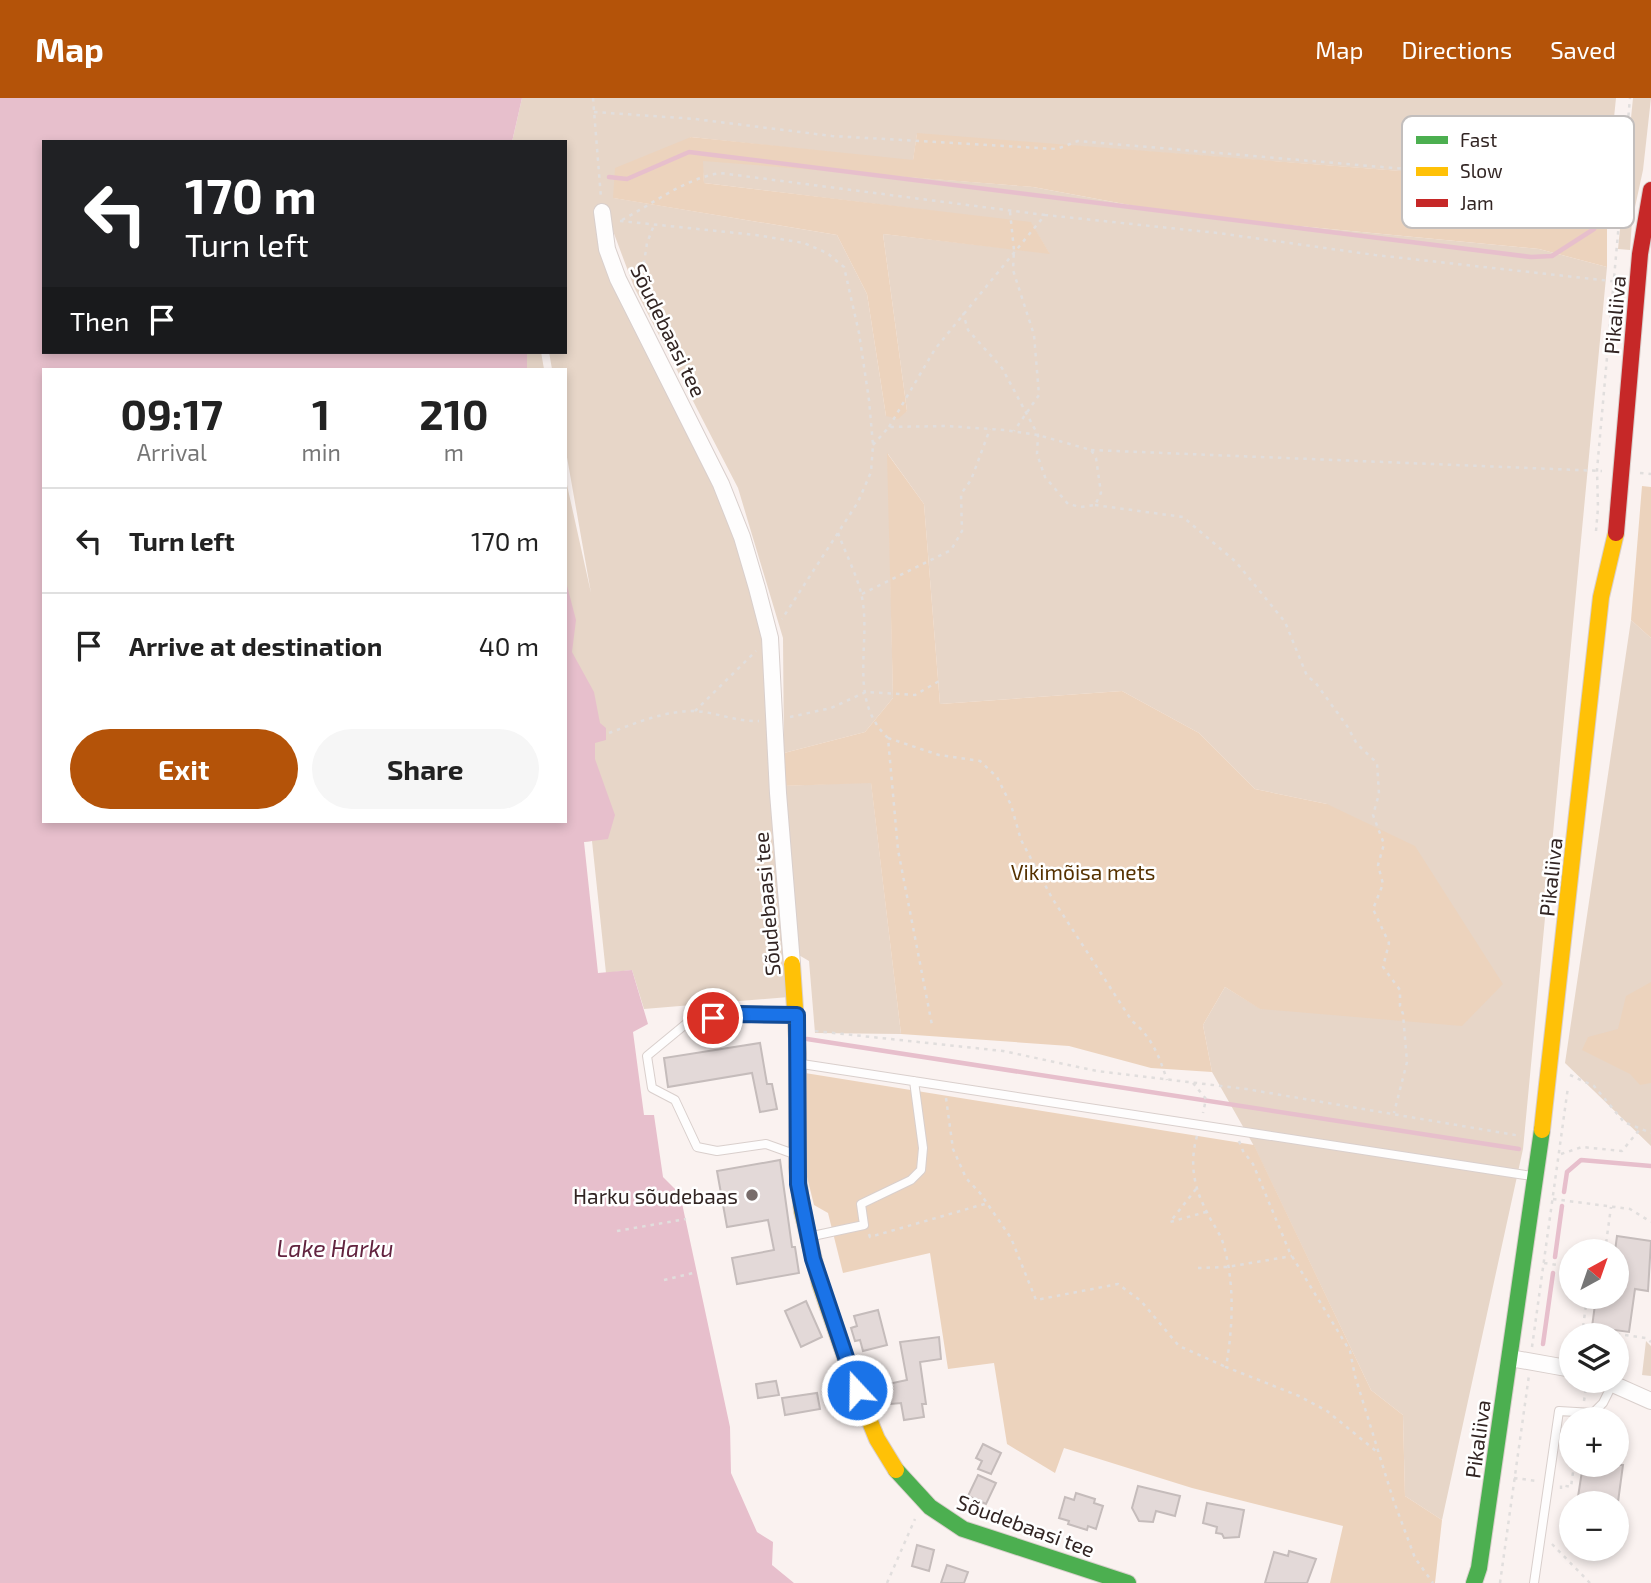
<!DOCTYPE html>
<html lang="en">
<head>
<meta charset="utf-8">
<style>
	body { margin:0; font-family:"Exo 2",sans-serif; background:#f6f6f6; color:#222; height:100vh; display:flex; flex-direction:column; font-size:26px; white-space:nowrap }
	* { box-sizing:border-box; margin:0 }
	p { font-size:23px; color:#767676 }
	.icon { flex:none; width:38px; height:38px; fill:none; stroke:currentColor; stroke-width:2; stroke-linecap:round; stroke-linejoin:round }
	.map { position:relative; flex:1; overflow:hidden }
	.sheet { position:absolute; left:42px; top:270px; width:525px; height:455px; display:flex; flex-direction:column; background:#fff; border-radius:0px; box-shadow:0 4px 10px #0003 }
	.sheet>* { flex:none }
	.banner { position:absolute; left:42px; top:42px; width:525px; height:214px; border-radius:0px; box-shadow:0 4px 10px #0003; background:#202124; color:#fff; overflow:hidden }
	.needle { width:46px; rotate:40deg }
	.tools { position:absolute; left:1559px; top:1141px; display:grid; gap:14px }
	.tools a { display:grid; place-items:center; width:70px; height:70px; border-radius:50%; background:#fff; box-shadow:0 4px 10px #0003; font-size:35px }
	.pin { position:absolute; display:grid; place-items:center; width:60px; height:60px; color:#fff; margin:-30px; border:4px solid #fff; border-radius:50%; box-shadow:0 2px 7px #0007 }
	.me { position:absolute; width:77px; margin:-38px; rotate:339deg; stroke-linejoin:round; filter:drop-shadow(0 0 5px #0008) }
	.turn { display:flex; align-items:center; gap:24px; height:147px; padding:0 28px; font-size:32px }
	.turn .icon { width:91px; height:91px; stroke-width:2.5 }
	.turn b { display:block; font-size:49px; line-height:60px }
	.then { display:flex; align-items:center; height:66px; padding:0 28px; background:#0003; gap:14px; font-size:26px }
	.eta { display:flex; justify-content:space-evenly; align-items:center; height:119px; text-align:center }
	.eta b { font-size:42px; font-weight:700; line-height:49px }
	.cta { display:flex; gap:14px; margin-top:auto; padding:14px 28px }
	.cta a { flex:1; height:80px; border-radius:42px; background:#b45309; color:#fff; font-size:28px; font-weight:700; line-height:80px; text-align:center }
	.cta a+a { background:#f6f6f6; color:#222 }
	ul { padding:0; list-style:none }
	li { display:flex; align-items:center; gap:21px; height:105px; padding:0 28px; border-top:2px solid #e0e0e0 }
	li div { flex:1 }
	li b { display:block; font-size:26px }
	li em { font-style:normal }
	header { display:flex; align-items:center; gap:42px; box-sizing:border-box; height:98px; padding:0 35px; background:#b45309; color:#fff }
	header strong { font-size:33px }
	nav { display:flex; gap:38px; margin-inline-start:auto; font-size:24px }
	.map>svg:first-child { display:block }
	.green { fill:#e7d6c8 }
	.forest { fill:#ecd3bd }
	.water { fill:#e7bfcc }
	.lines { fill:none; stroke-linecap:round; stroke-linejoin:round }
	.stream { stroke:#e7bfcc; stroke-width:4.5 }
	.building { fill:#e3d9d8; stroke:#c5bcbb; stroke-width:2 }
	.lane-casing { stroke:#d9cfcc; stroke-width:10 }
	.street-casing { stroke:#d9cfcc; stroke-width:18 }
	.fast-casing { stroke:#d9cfcc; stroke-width:18 }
	.slow-casing { stroke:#d9cfcc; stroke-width:18 }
	.jam-casing { stroke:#d9cfcc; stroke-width:18 }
	.path { stroke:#e1dedd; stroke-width:2.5; stroke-dasharray:3.5 5; stroke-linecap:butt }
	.lane { stroke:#fefdfd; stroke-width:8 }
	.street { stroke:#fefdfd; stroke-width:16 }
	.fast { stroke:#4caf50; stroke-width:16 }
	.slow { stroke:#ffc107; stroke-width:16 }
	.jam { stroke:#c62828; stroke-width:16 }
	.route-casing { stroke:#114b97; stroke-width:18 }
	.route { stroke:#1a73e8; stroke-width:12 }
	.poi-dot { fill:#786d6b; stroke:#fff; stroke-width:2.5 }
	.labels { text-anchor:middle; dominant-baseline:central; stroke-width:5; stroke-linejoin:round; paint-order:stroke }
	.street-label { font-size:21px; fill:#322523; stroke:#fff }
	.park-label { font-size:21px; fill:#553100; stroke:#fff }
	.poi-label { font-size:21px; fill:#322523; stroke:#fff; text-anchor:end }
	.water-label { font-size:23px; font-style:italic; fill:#62233f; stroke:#fff }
	.key { fill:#fff; stroke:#c2bebd; stroke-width:2 }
	.key-label { font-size:19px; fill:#322523 }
</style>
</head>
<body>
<header>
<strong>Map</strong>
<nav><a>Map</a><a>Directions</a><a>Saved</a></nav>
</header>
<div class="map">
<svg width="1651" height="1485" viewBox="0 0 1651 1485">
	<rect width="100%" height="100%" fill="#faf2f0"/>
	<path class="green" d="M522,0H1616L1607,89L917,36L913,63L691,39L614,100L837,137L867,196L886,318L907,313L883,136L1049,155L1031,125L704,85L702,62L1033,89L1183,117L1539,151L1607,169L1523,1051L1442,1422L1405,1398L1403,1317L1371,1292L1254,1048L1212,974L1203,927L1225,889L1261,911L1327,706L1255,691L1199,635L1122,593L940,606L924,406L888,356L893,600L865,634L784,655L783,540L738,390L634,189L610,125H595L619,201L688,330L736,440L763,544L789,899L644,911L632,872L606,875L592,743L584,744L565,723V378L591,495L565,348V271H552L549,254H565V44H512Z
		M1633,0H1651L1643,72L1632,123L1630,152L1618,151Z
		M493,254H541L544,271H495Z
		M1631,522L1651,540V1048L1565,965Z
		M871,684L901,936L815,935L809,863L797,856L783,688Z
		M1646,1243L1651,1248V1278L1642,1277Z"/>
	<path class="forest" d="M917,35L1607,89V169L1539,151L1183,117L1033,89L703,63L704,85L1031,124L1050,156L883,136L907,313L898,321L886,318L867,196L837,137L613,100L615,70L691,39L913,62Z
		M887,355L924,406L940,606L1122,593L1199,635L1255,691L1327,706L1415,748L1503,886L1462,928L1260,911L1225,889L1203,927L1212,974L1151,970L1069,948L901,936L871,685L783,688L784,655L865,634L893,600Z
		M1642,388L1651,389V540L1631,522Z
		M1651,884V985L1640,987L1630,976L1582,952L1588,939L1618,931L1626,898Z
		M805,975L1254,1047L1371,1292L1403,1317L1405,1398L1442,1422L1435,1485H1330L1343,1428L1192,1390L1064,1350L1055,1375L1007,1346L994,1265L948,1271L930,1155L843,1175L828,1115L814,1107L806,1075Z"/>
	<path class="water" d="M0,0H522L512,44H44V254H527V271H44V723H565V480L576,522L572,554L594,594L600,625L606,630V642L595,645V661L615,717L608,741L584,744L598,875L632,872L648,926L633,934L644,1017H654L663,1079L680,1096L730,1329L731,1375L757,1434L773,1444L772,1467L794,1485H0Z"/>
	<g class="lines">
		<path class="stream" d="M609,79L627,81L689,54L1531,159L1552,158L1594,131
			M807,941L1519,1051
			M1564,1094L1567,1074L1581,1062L1651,1068
			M1555,1159L1562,1108
			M1543,1246L1553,1175"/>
	</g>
	<path class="building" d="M760,945L767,986H772L777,1011L760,1014L752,975L668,989L664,960Z
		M780,1062L792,1149H795L799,1175L737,1186L732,1160L774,1152L768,1122L727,1129L717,1073Z
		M1617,1138L1651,1143L1648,1193L1635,1191L1629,1234L1592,1229L1596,1199H1617V1153H1615Z
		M806,1203L822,1239L801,1249L785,1213Z
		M878,1212L887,1247L863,1253L860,1242L855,1243L851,1230L857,1228L854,1218Z
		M939,1239L941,1261L920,1264L926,1306H922L924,1319L904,1322L901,1305L891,1306L888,1286L907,1282L900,1244Z
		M776,1283L779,1297L758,1300L756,1286Z
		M817,1295L820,1311L785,1317L782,1300Z
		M983,1346L1001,1355L991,1376L978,1371L982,1363L976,1360Z
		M1583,1367H1623L1618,1404L1605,1402V1405H1577Z
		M978,1377L996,1385L986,1406L968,1398Z
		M1138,1388L1180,1398L1175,1418L1156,1413L1153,1424L1139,1423L1132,1410Z
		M1076,1395L1095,1401L1094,1405L1103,1408L1096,1431L1088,1428L1087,1432L1068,1426L1069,1423L1059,1420L1065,1399L1074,1402Z
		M1207,1405L1244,1412L1239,1439L1224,1440L1222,1436L1216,1435L1217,1429L1203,1425Z
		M917,1447L934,1452L929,1473L912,1468Z
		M1289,1453L1316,1461L1307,1485H1265L1274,1454L1288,1458Z
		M947,1467L968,1474L964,1485H941Z"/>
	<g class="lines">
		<defs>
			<path id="lane" d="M802,966L1532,1078
				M794,1056L766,1046L717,1053L697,1049L675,1002L652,990L647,958L687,925L739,916L794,917
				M808,1139L864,1127L861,1106L911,1082L921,1072L923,1050L914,983
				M1534,1485L1559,1313L1593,1315L1603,1305L1613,1285"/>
			<path id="street" d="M602,114L607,151L618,181L721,386L742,439L757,490L770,540L778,695L792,866
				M1510,1260L1572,1271
				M1606,1283L1651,1303"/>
			<path id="fast" d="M896,1372L930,1409L963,1431L1128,1485
				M1474,1485L1479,1470L1542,1032"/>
			<path id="slow" d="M792,866L798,955L797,1069L802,1113L820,1186L853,1282L877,1341L896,1372
				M1542,1032L1601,499L1616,435"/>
			<path id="jam" d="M1616,435L1640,156L1651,92"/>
		</defs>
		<use href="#lane" class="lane-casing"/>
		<use href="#street" class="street-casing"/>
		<use href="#fast" class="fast-casing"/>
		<use href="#slow" class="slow-casing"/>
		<use href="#jam" class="jam-casing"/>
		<path class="path" d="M593,0L601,100
			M594,14L695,21L832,38L1057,51L1078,43L1452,75L1596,94L1619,105
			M1010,114L1014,152L1013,172L1034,237L1039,297L1014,333
			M622,122C654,105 684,81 720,75L1045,117
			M620,123L756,137L804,145L827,155L844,169L859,235L869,302L873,347L871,374L858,404L782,521
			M640,191L647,145L654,127
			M889,329L935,251L1045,117L1218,135L1375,157L1620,184
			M873,347L889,329L946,328L1005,332L1038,337L1091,352L1096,360L1101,395L1095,407L1081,409L1068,406L1045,379L1037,356L1038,337L1002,270L968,232L963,215
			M1091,352L1602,373
			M1640,375L1651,376
			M1095,407L1183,419L1236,464L1285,524L1307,578L1315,584L1347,628L1357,646L1377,665L1379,696L1373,717L1384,746L1378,767L1383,786L1373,811L1389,845L1383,869L1400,892V908L1403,916L1407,964L1394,1015
			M1596,433L1598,410L1597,372L1630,0
			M838,435C845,454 856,475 861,495C873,544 846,600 888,640L898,752L932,927
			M862,496L951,452L962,433L961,396L971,382L990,331
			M695,613L756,553
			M790,619L831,610L866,594L915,597L941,582
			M609,635C636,625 664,613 694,613C716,614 736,624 759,623
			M888,640L939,657L980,663L997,679L1011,707L1021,742L1052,800L1132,923C1152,939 1159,958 1167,982
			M815,933L1003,953L1097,973L1246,991L1521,1038
			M1570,977L1594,988L1624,1024L1651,1035
			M1193,985L1206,1001L1203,1015
			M946,1000L953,1051L962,1071L966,1080L980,1095L1011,1140L1036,1202L1118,1186L1141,1203L1179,1248L1226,1269
			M1197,1038C1189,1066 1194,1091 1208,1116C1212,1125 1220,1135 1223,1145C1235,1185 1233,1228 1226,1269L1299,1298L1327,1313L1376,1353
			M1239,1043L1243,1053L1253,1066L1290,1155L1350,1253L1355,1278L1393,1401L1415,1460L1433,1485
			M1561,1056L1582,1049L1622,1053L1640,1031
			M1196,1091L1170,1124L1206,1114
			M1553,1101L1630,1111L1651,1124
			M617,1133L686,1121
			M869,1136L870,1139L988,1105
			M1605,1153L1611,1109
			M1544,1165L1572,1169
			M1198,1170L1227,1169L1292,1158
			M664,1182L697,1174
			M1583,1231L1646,1240L1651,1244
			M1582,1237L1587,1199
			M1532,1249L1568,989
			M1577,1285L1593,1292
			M1584,1303L1586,1289
			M1514,1380L1537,1383
			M1561,1391V1387L1571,1389L1574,1367
			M1552,1446L1590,1485
			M887,1485L915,1421
			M1500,1485L1529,1277"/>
		<use href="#lane" class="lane"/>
		<use href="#street" class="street"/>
		<use href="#fast" class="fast"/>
		<use href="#slow" class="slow"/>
		<use href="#jam" class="jam"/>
	</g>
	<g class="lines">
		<defs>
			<path id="route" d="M713,920L739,916L797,917L798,1086L813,1161L857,1292"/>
		</defs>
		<use href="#route" class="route-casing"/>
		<use href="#route" class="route"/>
	</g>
	<circle class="poi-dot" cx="752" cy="1097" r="7"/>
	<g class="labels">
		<g class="street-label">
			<text transform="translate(1614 217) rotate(-85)">Pikaliiva</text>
			<text transform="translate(669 232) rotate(64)">Sõudebaasi tee</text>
			<text transform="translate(1550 779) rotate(-84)">Pikaliiva</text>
			<text transform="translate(766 806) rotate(-95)">Sõudebaasi tee</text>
			<text transform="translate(1477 1341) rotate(-82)">Pikaliiva</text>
			<text transform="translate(1026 1427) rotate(20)">Sõudebaasi tee</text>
		</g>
		<g class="park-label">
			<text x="1083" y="773">Vikimõisa mets</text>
		</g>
		<g class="poi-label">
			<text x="738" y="1097">Harku sõudebaas</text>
		</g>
		<g class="water-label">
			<text x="335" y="1150">Lake Harku</text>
		</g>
	</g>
	<rect x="1402" y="18" width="232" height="112" rx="10" class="key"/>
	<rect x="1416" y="38" width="32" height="8" fill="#4caf50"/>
	<rect x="1416" y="69" width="32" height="9" fill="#ffc107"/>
	<rect x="1416" y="101" width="32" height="8" fill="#c62828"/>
	<g class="key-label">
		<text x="1460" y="49">Fast</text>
		<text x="1460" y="80">Slow</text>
		<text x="1460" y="112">Jam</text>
	</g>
</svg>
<div class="tools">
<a><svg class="needle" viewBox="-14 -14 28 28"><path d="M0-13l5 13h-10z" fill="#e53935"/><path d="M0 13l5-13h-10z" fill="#767676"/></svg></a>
<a><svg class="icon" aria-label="layers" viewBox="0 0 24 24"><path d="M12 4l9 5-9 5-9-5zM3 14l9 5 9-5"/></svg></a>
<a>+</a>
<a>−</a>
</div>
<div class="pin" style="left:713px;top:920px;background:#d93025"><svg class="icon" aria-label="arrive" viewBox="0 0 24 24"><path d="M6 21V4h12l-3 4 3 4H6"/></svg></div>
<svg class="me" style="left:857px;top:1292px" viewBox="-20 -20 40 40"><circle r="17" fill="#1a73e8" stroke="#fff" stroke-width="3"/><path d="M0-11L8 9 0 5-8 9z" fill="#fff"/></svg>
<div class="banner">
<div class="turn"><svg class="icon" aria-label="left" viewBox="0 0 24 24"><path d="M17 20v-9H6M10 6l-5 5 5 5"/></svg><div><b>170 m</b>Turn left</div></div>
<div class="then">Then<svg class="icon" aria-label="arrive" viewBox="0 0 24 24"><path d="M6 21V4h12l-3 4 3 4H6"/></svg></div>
</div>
<section class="sheet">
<div class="eta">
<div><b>09:17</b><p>Arrival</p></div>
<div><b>1</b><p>min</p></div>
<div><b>210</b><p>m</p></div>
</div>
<ul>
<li><svg class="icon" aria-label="left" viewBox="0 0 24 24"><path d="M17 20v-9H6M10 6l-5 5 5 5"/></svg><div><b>Turn left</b></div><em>170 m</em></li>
<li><svg class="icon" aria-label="arrive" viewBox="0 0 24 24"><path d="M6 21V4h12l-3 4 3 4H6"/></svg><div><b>Arrive at destination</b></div><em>40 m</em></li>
</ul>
<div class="cta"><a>Exit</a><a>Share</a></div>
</section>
</div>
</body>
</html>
